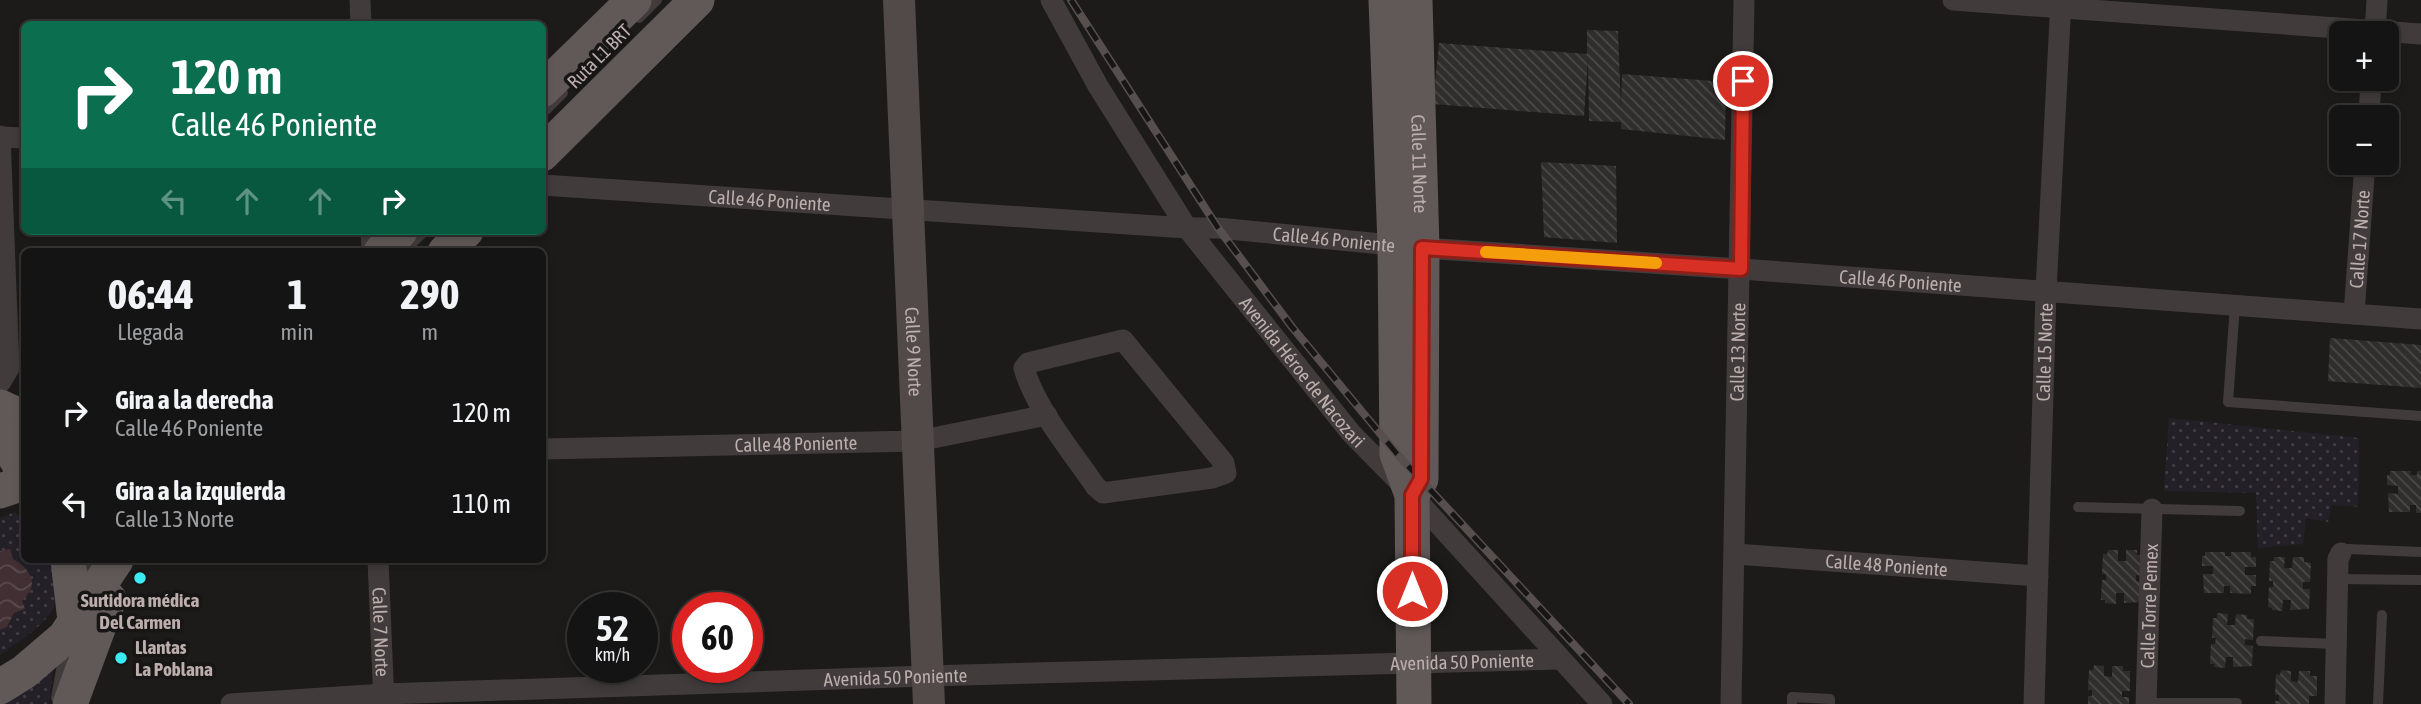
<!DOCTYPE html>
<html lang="es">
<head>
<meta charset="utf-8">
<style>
	body { margin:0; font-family:"Asap Condensed",sans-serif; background:#1e1d1d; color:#f1f3f6; height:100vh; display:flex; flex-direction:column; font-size:26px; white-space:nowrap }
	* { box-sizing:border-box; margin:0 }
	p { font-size:23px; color:#9d9ea0 }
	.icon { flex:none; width:38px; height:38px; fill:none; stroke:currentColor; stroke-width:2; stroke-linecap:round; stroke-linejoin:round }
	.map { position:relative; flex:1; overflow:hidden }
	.sheet { position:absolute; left:21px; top:248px; width:525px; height:315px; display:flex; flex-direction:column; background:#151414; border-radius:10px; box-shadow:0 4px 10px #0003,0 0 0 2px #343334 }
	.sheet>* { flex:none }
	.guide { position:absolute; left:21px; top:21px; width:525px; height:214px; border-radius:10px; box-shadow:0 4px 10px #0003,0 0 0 2px #343334; background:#0b6e4f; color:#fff; overflow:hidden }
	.controls { position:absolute; left:2329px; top:21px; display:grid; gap:14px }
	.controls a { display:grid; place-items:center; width:70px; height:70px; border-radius:10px; background:#151414; box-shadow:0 4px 10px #0003,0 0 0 2px #343334; font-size:35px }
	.speed { position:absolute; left:567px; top:592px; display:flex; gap:14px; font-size:35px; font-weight:700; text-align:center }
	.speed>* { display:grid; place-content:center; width:91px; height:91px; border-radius:50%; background:#151414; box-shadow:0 4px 10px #0003,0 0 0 2px #343334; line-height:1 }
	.speed small { font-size:18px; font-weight:400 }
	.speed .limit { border:10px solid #d22; background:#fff; color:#111 }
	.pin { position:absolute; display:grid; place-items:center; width:60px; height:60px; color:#fff; margin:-30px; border:4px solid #fff; border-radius:50%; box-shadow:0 2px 7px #0007 }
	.me { position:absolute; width:77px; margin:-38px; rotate:0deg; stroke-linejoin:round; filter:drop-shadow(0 0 5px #0008) }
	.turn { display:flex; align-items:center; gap:24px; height:147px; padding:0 35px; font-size:32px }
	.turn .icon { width:91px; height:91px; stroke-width:2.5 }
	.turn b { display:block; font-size:49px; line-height:60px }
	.lanes { display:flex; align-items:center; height:66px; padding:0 35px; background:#0003; justify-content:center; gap:35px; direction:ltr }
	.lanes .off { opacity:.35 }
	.eta { display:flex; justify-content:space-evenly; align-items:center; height:119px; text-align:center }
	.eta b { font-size:42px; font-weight:700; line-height:49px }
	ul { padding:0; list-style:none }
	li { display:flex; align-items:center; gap:21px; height:91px; padding:0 35px }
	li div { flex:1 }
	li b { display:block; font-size:26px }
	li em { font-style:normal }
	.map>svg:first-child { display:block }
	.grass { fill:url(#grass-dots) }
	.water { fill:url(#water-waves) }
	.building { fill:url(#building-back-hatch) }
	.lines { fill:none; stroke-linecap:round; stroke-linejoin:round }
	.lane { stroke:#413c3b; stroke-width:10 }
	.street { stroke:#413c3b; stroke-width:21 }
	.secondary { stroke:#514a49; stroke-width:32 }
	.primary { stroke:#605957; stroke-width:35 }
	.rail-casing { stroke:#564f4e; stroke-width:8 }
	.rail { stroke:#171615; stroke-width:5; stroke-dasharray:16; stroke-linecap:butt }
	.route-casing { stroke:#8d1f18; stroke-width:18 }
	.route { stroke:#d93025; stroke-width:12 }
	.slow { stroke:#f59e0b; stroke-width:12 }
	.poi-dot { fill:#3bebf4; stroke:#171615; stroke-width:2.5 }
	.labels { text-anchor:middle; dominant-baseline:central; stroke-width:7; stroke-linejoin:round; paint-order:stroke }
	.street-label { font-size:19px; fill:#bcaead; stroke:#171615 }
	.poi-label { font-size:19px; font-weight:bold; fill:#bcaead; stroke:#171615 }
</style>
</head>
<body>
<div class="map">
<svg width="2421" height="704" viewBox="0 0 2421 704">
	<defs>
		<pattern id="grass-dots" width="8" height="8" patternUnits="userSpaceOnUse" patternTransform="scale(1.75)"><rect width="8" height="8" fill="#242028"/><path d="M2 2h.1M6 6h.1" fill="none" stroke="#423e44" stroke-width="1.8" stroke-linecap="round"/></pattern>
		<pattern id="water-waves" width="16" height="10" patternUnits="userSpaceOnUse" patternTransform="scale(1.75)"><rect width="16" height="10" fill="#412f33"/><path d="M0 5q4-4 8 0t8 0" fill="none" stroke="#5a4b4e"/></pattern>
		<pattern id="building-back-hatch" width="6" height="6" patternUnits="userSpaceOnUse" patternTransform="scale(1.75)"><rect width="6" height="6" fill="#302e2d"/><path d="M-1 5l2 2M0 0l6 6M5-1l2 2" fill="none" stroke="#4c4a49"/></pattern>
	</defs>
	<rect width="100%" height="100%" fill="#1c1b1a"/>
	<path class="grass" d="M2169,418L2359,438L2358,507L2332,505L2328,522L2306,518L2303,544L2258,548L2256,493L2164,491Z
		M15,512L24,521V560H49C53,570 58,581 58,592C57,620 20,640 0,655V518Z
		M55,654L49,704H0Z"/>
	<path class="water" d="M10,549L13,559C30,568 41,586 22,600L25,609L14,613L7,627L0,630V551Z"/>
	<path class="building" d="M1587,30L1618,31L1621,108L1622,74L1726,82L1725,140L1621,129V122L1589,121L1588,60L1584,116L1433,104L1439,43L1587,54Z
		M1541,162L1616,166L1617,243L1544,237Z
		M2330,338L2421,345V388L2328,381Z
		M2390,471H2411L2410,475H2417V471H2421V513H2416V505H2410V512H2389L2388,493L2398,494V486L2387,485V475H2390Z
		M2108,550H2118V561H2126V550H2137V555H2144L2143,576L2136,575V581L2143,582L2142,602L2124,603V593H2116V604L2105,603V600H2101L2102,580H2106V574H2102L2103,554H2107Z
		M2205,552H2225V556H2231V552H2251V557H2256V567H2245V575H2256V586H2251V594L2230,593V586H2224V593H2204L2203,574H2213V566H2202V556H2205Z
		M2274,557H2285L2284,568H2292L2293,557H2304V562L2311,563L2310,582H2303V589H2310L2309,609L2290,610L2291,600H2283L2282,611L2272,610V608L2268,607L2269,587H2273V581H2269L2270,561H2274Z
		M2217,613L2228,614L2227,625H2235L2236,614L2247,615V619H2254L2253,640L2245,639V645L2253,646L2252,666L2233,667V657H2226L2225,668L2214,667L2215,664H2210L2211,644H2215L2216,638H2212L2213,618H2217Z
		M2094,665L2104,666V676L2112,677V666H2123V671H2130V691H2122V697H2129V704H2088V696H2092V690H2088L2089,670H2093Z
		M2281,670L2291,671V681L2298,682L2299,671H2310V676H2317V696H2309V704H2275V701H2279V695H2275L2276,674L2280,675Z"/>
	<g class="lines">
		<path class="lane" d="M639,18L657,0
			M542,114L563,93
			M404,251L425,231
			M2235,305L2228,402L2421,416
			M2078,507L2240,511
			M2341,553L2348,549L2421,552
			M2338,579L2421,580
			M81,581L94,560
			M2261,641L2337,644
			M56,698L65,648
			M2146,703H2237
			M1792,704V697L1830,699V704
			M2378,704L2382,615"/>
		<g class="street">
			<path d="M360,0L361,24"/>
			<path id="s1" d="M1051,0L1098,86L1187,228L1351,433L1412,495L1602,704"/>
			<path d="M1953,0L2421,34"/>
			<path d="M2375,33L2377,0"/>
			<path d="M2369,117L2371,79"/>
			<path d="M0,136L9,368L0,383"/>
			<path d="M0,137L24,138"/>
			<path id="s2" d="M542,185L1187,228H1218L1422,248L1741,269L2421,319"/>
			<path d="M371,231L372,252"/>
			<path id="s3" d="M2354,314L2365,163"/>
			<path d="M1123,340L1224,463L1226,473L1212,478L1103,493L1096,487C1073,453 1035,408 1024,368L1028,363Z"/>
			<path id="s4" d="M542,449L918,441L1047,415"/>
			<path id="s5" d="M1735,554L2038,576"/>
			<path id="s6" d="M378,560L384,704"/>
			<path id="s7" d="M231,704L384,694L927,676L1560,659"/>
			<path id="s8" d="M1731,704L1744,0"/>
			<path id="s9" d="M2034,704L2046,291L2061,0"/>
			<path id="s10" d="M2146,704L2152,509"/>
			<path d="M2335,704L2338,559L2341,553"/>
		</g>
		<path class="secondary" id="s11" d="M899,0L929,704"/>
		<g class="primary">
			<path d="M1386,0L1395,245L1397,454L1412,495L1414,704"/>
			<path id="s12" d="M1415,0L1422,248L1421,479L1415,489"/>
			<path d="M542,90L634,0"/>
			<path d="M542,154L697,0"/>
			<path d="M381,252L400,231"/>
			<path d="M445,252L466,231"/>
			<path d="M0,407L24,418"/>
			<path d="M0,432L24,472"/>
			<path d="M0,491L24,483"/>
			<path d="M68,560L76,629"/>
			<path d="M0,687L24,672L65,637L116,560"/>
			<path d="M70,704L109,599"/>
		</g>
		<defs>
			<path id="rail" d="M1071,0L1218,228L1292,327L1397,454L1629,704"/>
		</defs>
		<use href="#rail" class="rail-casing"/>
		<use href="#rail" class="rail"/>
	</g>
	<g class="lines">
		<defs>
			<path id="route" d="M1412,591V495L1421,479L1422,248L1741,269L1743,81"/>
		</defs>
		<use href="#route" class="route-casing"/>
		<use href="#route" class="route"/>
		<path class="slow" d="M1486,252L1656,263"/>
	</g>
	<g class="poi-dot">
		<circle cx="140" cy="578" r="7"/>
		<circle cx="121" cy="658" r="7"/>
	</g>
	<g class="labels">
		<g class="street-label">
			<text transform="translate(599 56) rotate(-45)">Ruta L1 BRT</text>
			<text stroke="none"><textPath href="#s12" startOffset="164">Calle 11 Norte</textPath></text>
			<text stroke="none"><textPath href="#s2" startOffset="228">Calle 46 Poniente</textPath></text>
			<text stroke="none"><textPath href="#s3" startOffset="75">Calle 17 Norte</textPath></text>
			<text stroke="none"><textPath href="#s2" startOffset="794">Calle 46 Poniente</textPath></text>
			<text stroke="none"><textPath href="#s2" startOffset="1362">Calle 46 Poniente</textPath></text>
			<text stroke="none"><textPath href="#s11" startOffset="352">Calle 9 Norte</textPath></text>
			<text stroke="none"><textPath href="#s8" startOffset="352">Calle 13 Norte</textPath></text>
			<text stroke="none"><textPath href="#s9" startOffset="352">Calle 15 Norte</textPath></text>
			<text stroke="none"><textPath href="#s1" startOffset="450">Avenida Héroe de Nacozari</textPath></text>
			<text stroke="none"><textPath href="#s4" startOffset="254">Calle 48 Poniente</textPath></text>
			<text stroke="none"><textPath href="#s5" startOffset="152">Calle 48 Poniente</textPath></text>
			<text stroke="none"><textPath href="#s10" startOffset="98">Calle Torre Pemex</textPath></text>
			<text stroke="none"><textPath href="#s6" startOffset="72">Calle 7 Norte</textPath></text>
			<text stroke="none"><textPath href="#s7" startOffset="1232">Avenida 50 Poniente</textPath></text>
			<text stroke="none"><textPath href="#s7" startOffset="665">Avenida 50 Poniente</textPath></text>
		</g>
		<g class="poi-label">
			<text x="140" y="600">Surtidora médica<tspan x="140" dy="22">Del Carmen</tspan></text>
			<text x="135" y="647" text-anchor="start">Llantas<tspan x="135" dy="22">La Poblana</tspan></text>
		</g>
	</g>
</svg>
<div class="controls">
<a>+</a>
<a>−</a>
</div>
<div class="speed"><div>52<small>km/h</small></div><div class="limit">60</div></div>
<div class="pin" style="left:1743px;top:81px;background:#d93025"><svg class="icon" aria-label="arrive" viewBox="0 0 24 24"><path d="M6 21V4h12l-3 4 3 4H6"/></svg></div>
<svg class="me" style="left:1412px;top:591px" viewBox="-20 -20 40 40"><circle r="17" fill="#d93025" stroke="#fff" stroke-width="3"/><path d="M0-11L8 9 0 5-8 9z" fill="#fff"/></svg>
<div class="guide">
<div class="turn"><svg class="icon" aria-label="right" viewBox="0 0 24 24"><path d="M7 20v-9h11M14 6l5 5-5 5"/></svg><div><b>120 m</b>Calle 46 Poniente</div></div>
<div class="lanes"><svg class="icon off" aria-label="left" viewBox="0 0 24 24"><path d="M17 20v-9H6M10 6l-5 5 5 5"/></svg><svg class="icon off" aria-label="ahead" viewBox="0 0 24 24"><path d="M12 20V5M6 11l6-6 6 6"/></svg><svg class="icon off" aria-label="ahead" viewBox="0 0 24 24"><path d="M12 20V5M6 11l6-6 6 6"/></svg><svg class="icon" aria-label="right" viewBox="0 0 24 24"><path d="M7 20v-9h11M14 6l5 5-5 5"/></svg></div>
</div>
<section class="sheet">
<div class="eta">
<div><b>06:44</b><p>Llegada</p></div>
<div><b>1</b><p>min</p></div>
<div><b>290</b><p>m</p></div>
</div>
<ul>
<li><svg class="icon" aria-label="right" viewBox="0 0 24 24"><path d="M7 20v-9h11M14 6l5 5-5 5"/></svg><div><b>Gira a la derecha</b><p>Calle 46 Poniente</p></div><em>120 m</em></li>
<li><svg class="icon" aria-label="left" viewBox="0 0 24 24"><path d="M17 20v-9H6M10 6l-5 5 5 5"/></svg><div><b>Gira a la izquierda</b><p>Calle 13 Norte</p></div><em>110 m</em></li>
</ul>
</section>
</div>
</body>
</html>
